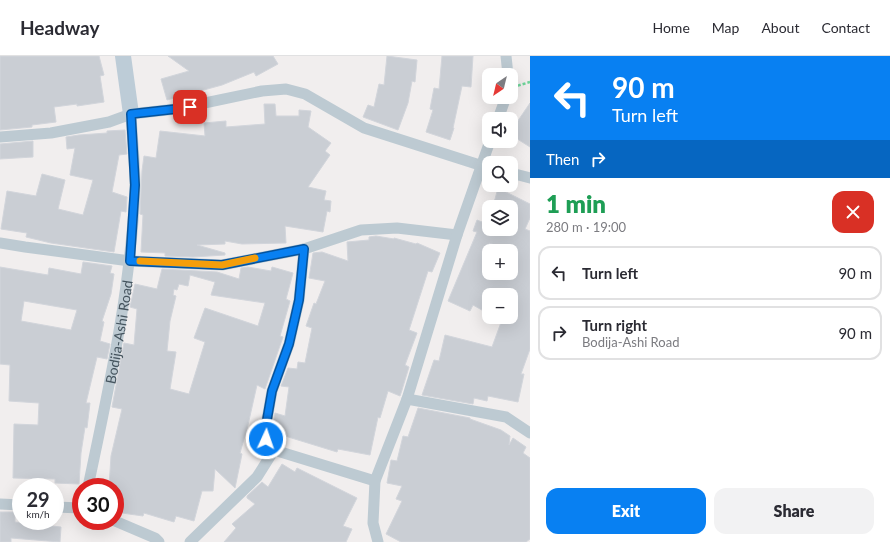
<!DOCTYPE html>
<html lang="en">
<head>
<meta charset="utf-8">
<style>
	body { margin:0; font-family:Lato,sans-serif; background:#f2f2f3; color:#2b2b33; height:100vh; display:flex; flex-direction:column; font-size:15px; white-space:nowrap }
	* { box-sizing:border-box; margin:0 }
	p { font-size:13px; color:#7c7c81 }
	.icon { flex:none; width:22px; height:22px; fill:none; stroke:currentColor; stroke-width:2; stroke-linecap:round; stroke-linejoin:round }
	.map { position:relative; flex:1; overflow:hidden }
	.sheet { display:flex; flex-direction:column; background:#fff; width:360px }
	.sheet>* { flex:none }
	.hud { background:#0880f2; color:#fff; overflow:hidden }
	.needle { width:26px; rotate:215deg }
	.buttons { position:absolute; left:482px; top:12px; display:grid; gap:8px }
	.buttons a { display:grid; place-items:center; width:36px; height:36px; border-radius:8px; background:#fff; box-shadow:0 4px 16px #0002; font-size:20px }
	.speed { position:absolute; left:12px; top:422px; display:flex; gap:8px; font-size:20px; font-weight:700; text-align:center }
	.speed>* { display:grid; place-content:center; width:52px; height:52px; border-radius:50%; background:#fff; box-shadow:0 4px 16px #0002; line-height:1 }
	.speed small { font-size:10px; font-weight:400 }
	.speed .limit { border:6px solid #d22; background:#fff; color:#111 }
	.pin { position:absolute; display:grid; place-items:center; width:34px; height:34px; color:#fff; margin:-17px; border-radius:8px; box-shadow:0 2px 6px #0006 }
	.me { position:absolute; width:44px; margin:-22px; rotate:3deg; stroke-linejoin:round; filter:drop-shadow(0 0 3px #0008) }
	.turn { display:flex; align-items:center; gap:14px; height:84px; padding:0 16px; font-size:18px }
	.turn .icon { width:52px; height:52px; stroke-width:2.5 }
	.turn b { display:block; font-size:28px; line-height:34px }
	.then { display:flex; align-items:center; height:38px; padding:0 16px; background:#0003; gap:8px; font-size:15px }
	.round { display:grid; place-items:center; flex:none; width:42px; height:42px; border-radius:12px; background:#f2f2f3 }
	.summary { display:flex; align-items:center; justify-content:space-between; height:68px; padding:0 16px }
	h1 { font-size:24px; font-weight:800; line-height:30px; color:#1e9e55 }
	.primary-button { display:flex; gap:8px; margin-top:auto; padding:8px 16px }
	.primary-button a { flex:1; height:46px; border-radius:12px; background:#0880f2; color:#fff; font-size:16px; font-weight:800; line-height:46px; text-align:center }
	.primary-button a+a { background:#f2f2f3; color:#2b2b33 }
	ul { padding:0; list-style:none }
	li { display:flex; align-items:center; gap:12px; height:54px; margin:0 8px 6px; padding:0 8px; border:2px solid #e1e1e2; border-radius:12px }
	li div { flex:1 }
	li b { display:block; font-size:15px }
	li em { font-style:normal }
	header { display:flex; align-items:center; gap:24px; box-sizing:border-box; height:56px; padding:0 20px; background:#fff; border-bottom:1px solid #e1e1e2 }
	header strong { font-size:19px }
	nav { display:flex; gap:22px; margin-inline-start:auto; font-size:14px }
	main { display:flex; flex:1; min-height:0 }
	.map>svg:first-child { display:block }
	.building { fill:#caced4; stroke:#d2d5db; fill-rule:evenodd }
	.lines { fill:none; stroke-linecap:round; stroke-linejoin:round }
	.path { stroke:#6dd499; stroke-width:2.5; stroke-dasharray:3 2; stroke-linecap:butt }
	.street { stroke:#bdcad2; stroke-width:11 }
	.secondary { stroke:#bdccd7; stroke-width:16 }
	.route-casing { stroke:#05539d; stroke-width:10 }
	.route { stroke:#0880f2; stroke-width:7 }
	.slow { stroke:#f59e0b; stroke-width:7 }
	.labels { text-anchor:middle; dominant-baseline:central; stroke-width:3.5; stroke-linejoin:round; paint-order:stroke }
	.street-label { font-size:14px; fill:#45545e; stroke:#fff }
</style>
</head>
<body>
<header>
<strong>Headway</strong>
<nav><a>Home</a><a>Map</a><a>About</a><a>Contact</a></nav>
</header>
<main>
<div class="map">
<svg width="530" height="486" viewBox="0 0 530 486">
	<rect width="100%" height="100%" fill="#f1eeee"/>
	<path class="building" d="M0,0H99L104,19L100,20L104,46L77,50V48L54,51L56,66L32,69V71L0,74Z
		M168,0H273L278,8L256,20L254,16L222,29L167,44L161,23L189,15Z
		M387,0L417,4L415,26L412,25L408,47L398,74L363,61L368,49L374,51L379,28L384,29Z
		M442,0H473L471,31L462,30L453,72H454L450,84L426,76L433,54L430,53L434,32L439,33Z
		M530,47V91L511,79V75Z
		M264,48H275L276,60H299V54L311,55L308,71L331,87L325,95L330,99L308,131L326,135L324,144L331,145L330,156L327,155L323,176L285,170L286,187L242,188L225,185V188L197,189L225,197V199L193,201L165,200V197L141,196L143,159L140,158L142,115L144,100L156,102L160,75L205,80L204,67L226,65V71L265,68Z
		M125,74L127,98L119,99L112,136L127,141L126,156L121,155L114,196L51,187L26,181L27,177L1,173L7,135L36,140L42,118L65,124L58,153L83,159L93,124L70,119L75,92L67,93L66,81L79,79L107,77V75Z
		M33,85V101L0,103V88Z
		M498,132L530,148V162L525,173L530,175V293L521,318H524L518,346L488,340L487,345L474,342L473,348L422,339L434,304L439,305L445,279L492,291L503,261H511V239H489V258L473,249L470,255L448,245L477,176L473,175L477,164L482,166L489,148V173H511V151H491L495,143ZM489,187L511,194V217H489Z
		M376,180L394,183V182L416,188L417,187L440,197L432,216L428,215L409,274L417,277L405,309L409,311L402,334L400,340L388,335L380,362L378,361L370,399L338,393L337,396L272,376L275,357L285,360L289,331L281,330L288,312L297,313L298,306L305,307L312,272L306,270L314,247L316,248L325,225L309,222L313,197L322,196L348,205L347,186L369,184V181Z
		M83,206L112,210L110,217L114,218L111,238L102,265L104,266L100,285L110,288L107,303L97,301L86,347H90L87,372L85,371L81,397L79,428L55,427V423L13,422L14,368L38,369L39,347L9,345L10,309L0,308V211L48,219L49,212L81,218ZM24,245L77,254L71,274L21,265Z
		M248,211L271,215L272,211L293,217L286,243L290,245L280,280L283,281L265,333L257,329L248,369L240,397L242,398L235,432L215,413L213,435H202L194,465L176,460L174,466L144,457L143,460L115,456V431H109L111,400L122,353L112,351L124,287L134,289L137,253L130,251L135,228L157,233L162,213L217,216L239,223L241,212ZM190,219L215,226L211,239L265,247L258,270L205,252L194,282L205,286L189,338L170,333L176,296L167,295L170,265L176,240L173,239L174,233L177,234L179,228L188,230Z
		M418,352L470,362V363L501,374L510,380L509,389L513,382L526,391L523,397L530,402V483L526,486H401L386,478L402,445L396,443L402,430L387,427L391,404L397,405L403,380L408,381Z
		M282,408L295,416L297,412L357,442L343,470L352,473L346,486H224L236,472L232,468L255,448L247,442V440L262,426L268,431Z
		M0,456H15V466L61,471L60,486L11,482V486H0Z"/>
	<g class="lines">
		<path class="path" d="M513,31L530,26"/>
		<g class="street">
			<path d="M506,0L508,19"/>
			<path d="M498,63L506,41"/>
			<path d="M0,81L51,77L109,66L131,58L176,53L262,35L286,33L305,38L364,72L489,112"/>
			<path d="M511,117L530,122"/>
			<path d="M0,187L25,191L130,205L222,209L304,193L361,174L397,172L457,179"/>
			<path d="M304,193L299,244L289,288L272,335L265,375L266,383L274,394L375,425"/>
			<path d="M407,343L506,361L530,377"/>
			<path id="s1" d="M88,431C109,331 131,233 135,131C135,107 132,82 131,58"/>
			<path d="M0,448L21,449"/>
			<path d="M55,451L81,452"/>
			<path d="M115,465L155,482L159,486"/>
			<path d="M190,486L257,421L274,394"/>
			<path d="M378,486L373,467L375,425L407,343L457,179L490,85"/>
		</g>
		<path class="secondary" d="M123,0L131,58"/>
	</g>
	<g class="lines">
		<defs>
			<path id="route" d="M190,51L176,53L131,58L135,129L130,205L222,209L304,193L299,244L289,288L272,335L265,375L266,383"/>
		</defs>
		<use href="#route" class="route-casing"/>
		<use href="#route" class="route"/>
		<path class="slow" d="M140,205L222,209L255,202"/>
	</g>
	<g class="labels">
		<g class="street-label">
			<text stroke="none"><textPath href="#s1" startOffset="158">Bodija-Ashi Road</textPath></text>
		</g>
	</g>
</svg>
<div class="buttons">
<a><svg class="needle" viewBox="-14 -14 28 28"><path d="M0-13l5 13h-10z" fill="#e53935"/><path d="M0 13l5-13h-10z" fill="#7c7c81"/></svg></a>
<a><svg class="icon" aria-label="sound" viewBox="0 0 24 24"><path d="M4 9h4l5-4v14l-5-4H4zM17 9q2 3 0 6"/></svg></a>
<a><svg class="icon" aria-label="search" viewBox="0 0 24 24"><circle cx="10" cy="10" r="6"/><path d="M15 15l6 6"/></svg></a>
<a><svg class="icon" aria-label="layers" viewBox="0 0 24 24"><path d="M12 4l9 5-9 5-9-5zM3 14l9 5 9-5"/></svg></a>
<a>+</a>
<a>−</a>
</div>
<div class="speed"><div>29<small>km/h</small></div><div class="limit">30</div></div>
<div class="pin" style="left:190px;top:51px;background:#d93025"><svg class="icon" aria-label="arrive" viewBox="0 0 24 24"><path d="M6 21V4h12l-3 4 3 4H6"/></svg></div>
<svg class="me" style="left:266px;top:383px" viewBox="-20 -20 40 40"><circle r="17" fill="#0880f2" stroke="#fff" stroke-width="3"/><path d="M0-11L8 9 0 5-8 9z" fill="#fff"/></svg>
</div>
<section class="sheet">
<div class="hud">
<div class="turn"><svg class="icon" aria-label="left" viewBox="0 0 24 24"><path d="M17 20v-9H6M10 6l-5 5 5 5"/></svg><div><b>90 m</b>Turn left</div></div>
<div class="then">Then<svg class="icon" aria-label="right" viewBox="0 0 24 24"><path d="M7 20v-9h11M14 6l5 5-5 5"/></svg></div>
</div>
<div class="summary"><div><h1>1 min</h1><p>280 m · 19:00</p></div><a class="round" style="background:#d93025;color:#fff"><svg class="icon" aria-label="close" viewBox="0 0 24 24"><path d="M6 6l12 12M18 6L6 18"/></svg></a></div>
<ul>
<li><svg class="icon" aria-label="left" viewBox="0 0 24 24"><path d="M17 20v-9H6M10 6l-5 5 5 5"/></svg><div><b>Turn left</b></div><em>90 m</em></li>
<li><svg class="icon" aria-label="right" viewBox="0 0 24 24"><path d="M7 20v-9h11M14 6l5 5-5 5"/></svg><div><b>Turn right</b><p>Bodija-Ashi Road</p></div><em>90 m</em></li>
</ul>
<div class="primary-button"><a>Exit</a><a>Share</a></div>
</section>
</main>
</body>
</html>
